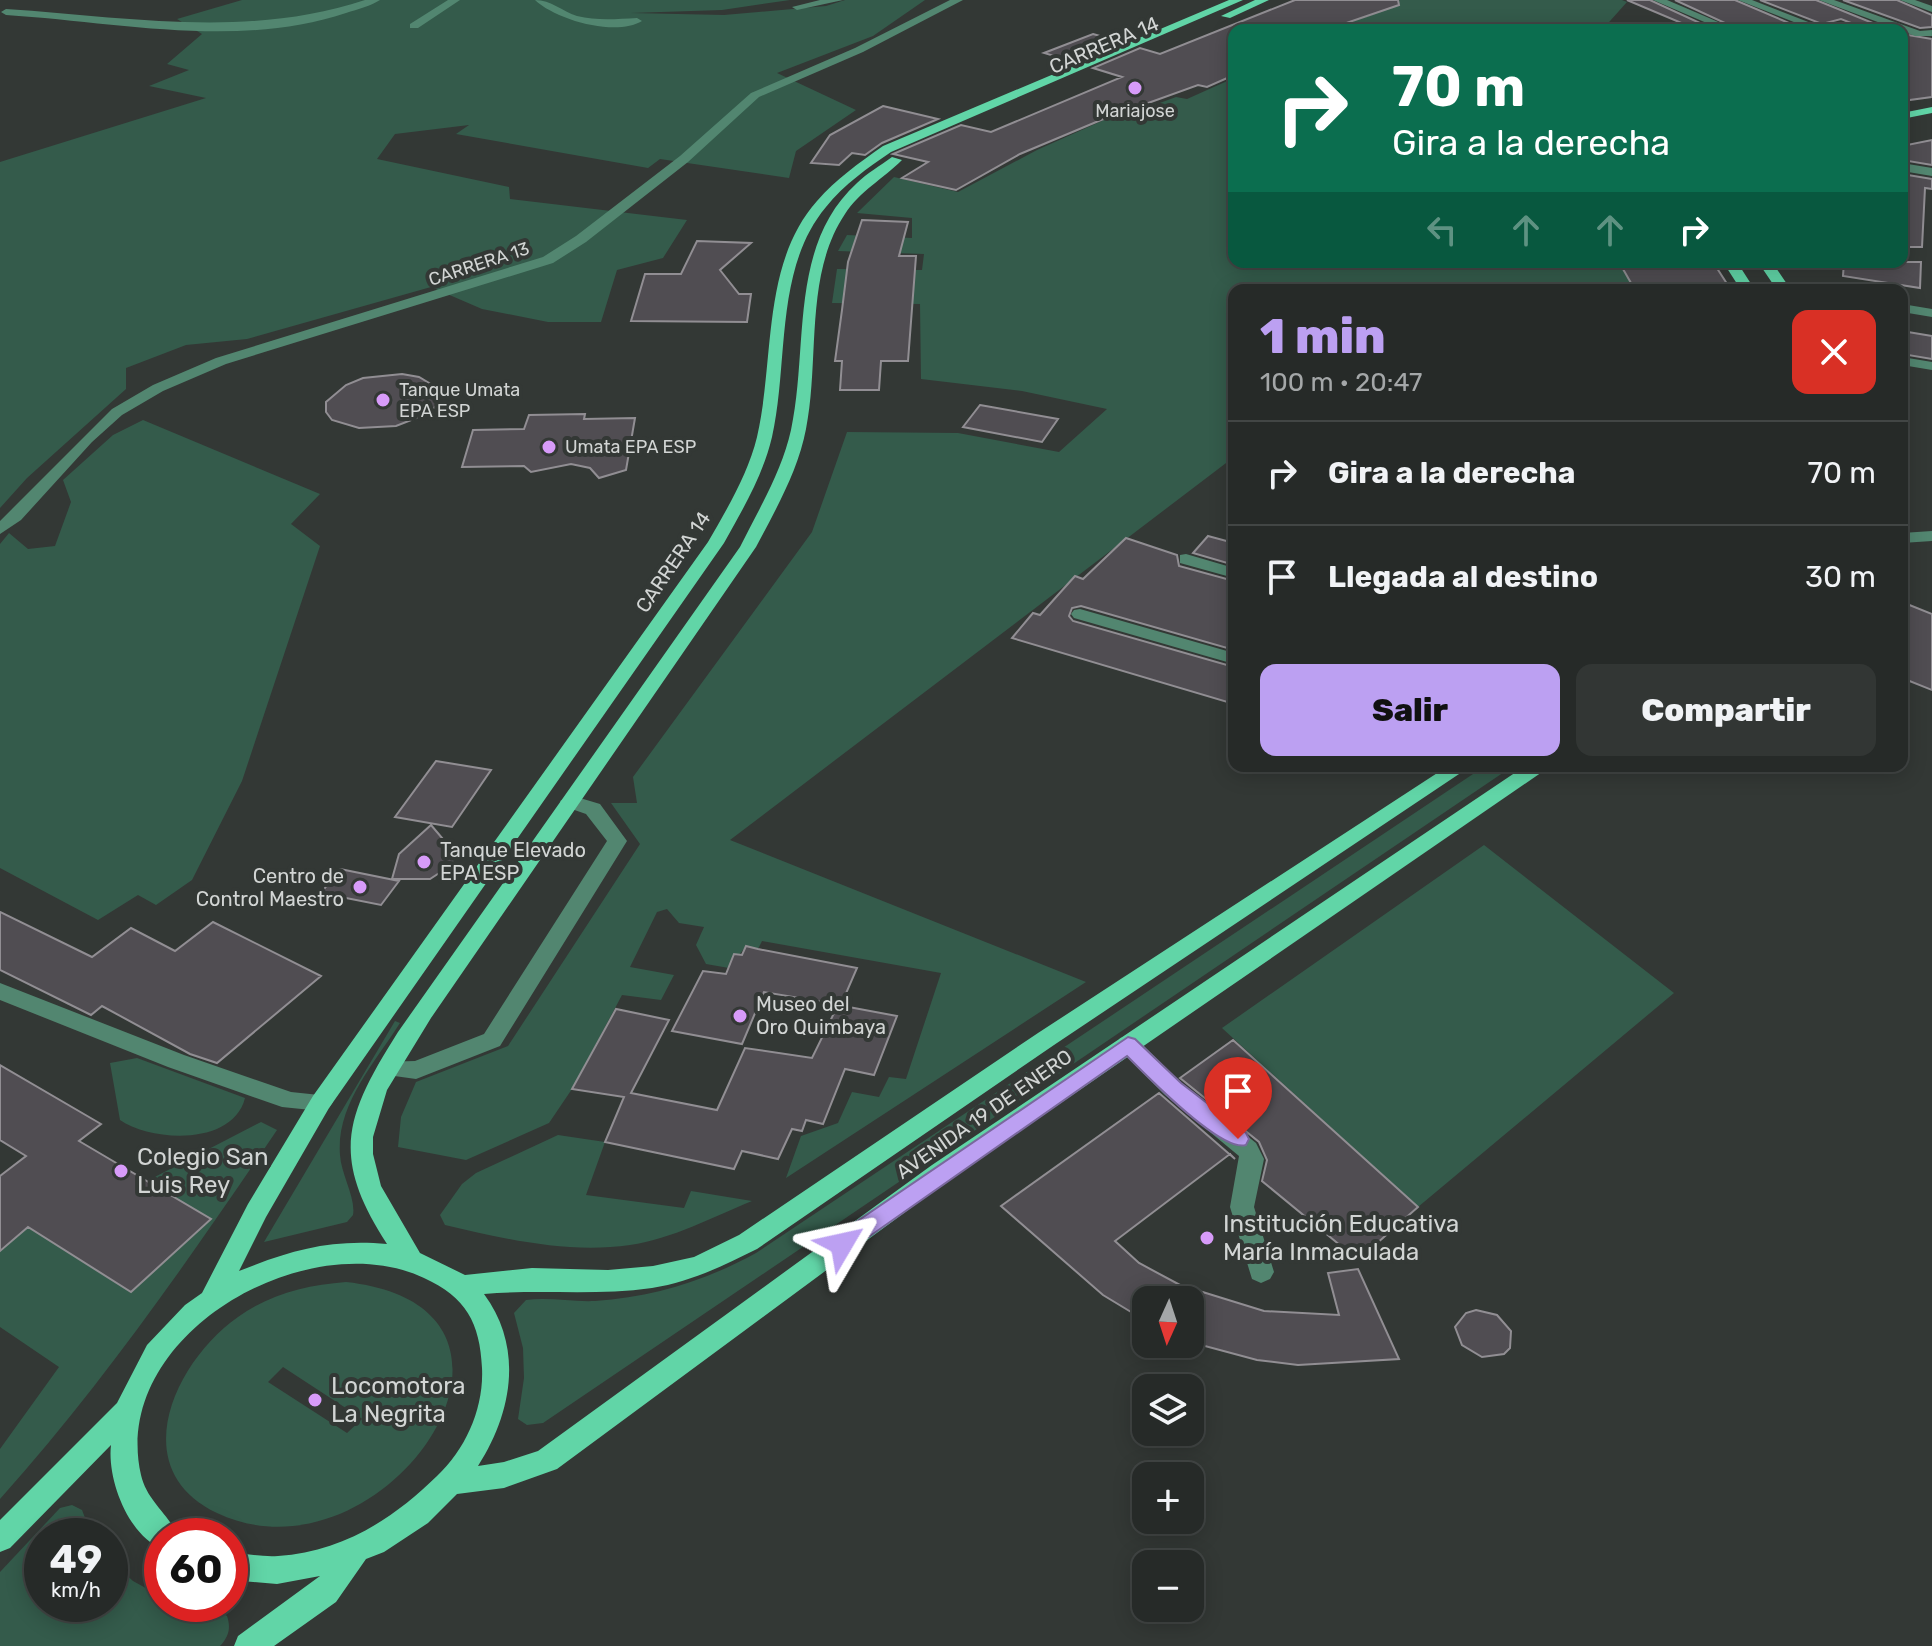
<!DOCTYPE html>
<html lang="es">
<head>
<meta charset="utf-8">
<style>
	body { margin:0; font-family:Rubik,sans-serif; background:#323634; color:#f1f3f6; height:100vh; display:flex; flex-direction:column; font-size:30px; white-space:nowrap }
	* { box-sizing:border-box; margin:0 }
	p { font-size:26px; color:#a4a7a8 }
	.icon { flex:none; width:44px; height:44px; fill:none; stroke:currentColor; stroke-width:2; stroke-linecap:round; stroke-linejoin:round }
	.map { position:relative; flex:1; overflow:hidden }
	.drawer { position:absolute; left:1228px; top:284px; width:680px; height:488px; display:flex; flex-direction:column; background:#262a28; border-radius:16px; box-shadow:0 4px 20px #0003,0 0 0 2px #424645 }
	.drawer>* { flex:none }
	.top-card { position:absolute; left:1228px; top:24px; width:680px; height:244px; border-radius:16px; box-shadow:0 4px 20px #0003,0 0 0 2px #424645; background:#0b6e4f; color:#fff; overflow:hidden }
	.needle { width:52px; rotate:183deg }
	.buttons { position:absolute; left:1132px; top:1286px; display:grid; gap:16px }
	.buttons a { display:grid; place-items:center; width:72px; height:72px; border-radius:16px; background:#262a28; box-shadow:0 4px 20px #0003,0 0 0 2px #424645; font-size:40px }
	.speed { position:absolute; left:24px; top:1518px; display:flex; gap:16px; font-size:40px; font-weight:700; text-align:center }
	.speed>* { display:grid; place-content:center; width:104px; height:104px; border-radius:50%; background:#262a28; box-shadow:0 4px 20px #0003,0 0 0 2px #424645; line-height:1 }
	.speed small { font-size:20px; font-weight:400 }
	.speed .limit { border:12px solid #d22; background:#fff; color:#111 }
	.pin { position:absolute; display:grid; place-items:center; width:68px; height:68px; color:#fff; margin:-82px -34px; border-radius:50% 50% 50% 0; rotate:-45deg; box-shadow:0 0 8px #0007 }
	.pin .icon { rotate:45deg }
	.me { position:absolute; width:88px; margin:-44px; rotate:54deg; stroke-linejoin:round; filter:drop-shadow(0 0 6px #0008) }
	.turn { display:flex; align-items:center; gap:28px; height:168px; padding:0 32px; font-size:36px }
	.turn .icon { width:104px; height:104px; stroke-width:2.5 }
	.turn b { display:block; font-size:56px; line-height:68px }
	.lanes { display:flex; align-items:center; height:76px; padding:0 32px; background:#0003; justify-content:center; gap:40px; direction:ltr }
	.lanes .off { opacity:.35 }
	.round { display:grid; place-items:center; flex:none; width:84px; height:84px; border-radius:16px; background:#323634 }
	.summary { display:flex; align-items:center; justify-content:space-between; height:136px; padding:0 32px }
	h1 { font-size:48px; font-weight:800; line-height:60px; color:#bca0f2 }
	.action { display:flex; gap:16px; margin-top:auto; padding:16px 32px }
	.action a { flex:1; height:92px; border-radius:16px; background:#bca0f2; color:#111; font-size:32px; font-weight:800; line-height:92px; text-align:center }
	.action a+a { background:#323634; color:#f1f3f6 }
	ul { padding:0; list-style:none }
	li { display:flex; align-items:center; gap:24px; height:104px; padding:0 32px; border-top:2px solid #424645 }
	li div { flex:1 }
	li b { display:block; font-size:30px }
	li em { font-style:normal }
	.map>svg:first-child { display:block }
	.green { fill:#345b4b; fill-rule:evenodd }
	.building { fill:#504d52; stroke:#918e93; stroke-width:2 }
	.lines { fill:none; stroke-linecap:round; stroke-linejoin:round }
	.minor { fill:#528670; fill-rule:evenodd }
	.major { fill:#61d5a7; fill-rule:evenodd }
	.route { fill:#bca0f2; stroke:#7a689d; stroke-width:2 }
	.poi-dot { fill:#d79bf9; stroke:#333835; stroke-width:3 }
	.labels { text-anchor:middle; dominant-baseline:central; stroke-width:8; stroke-linejoin:round; paint-order:stroke }
	.far-poi-label { font-size:18px; fill:#d2d5d4; stroke:#333835; text-anchor:start }
	.far-street-label { font-size:18px; fill:#d2d5d4; stroke:#333835 }
	.street-label { font-size:20px; fill:#d2d5d4; stroke:#333835 }
	.poi-label { font-size:20px; fill:#d2d5d4; stroke:#333835; text-anchor:start }
	.near-poi-label { font-size:24px; fill:#d2d5d4; stroke:#333835; text-anchor:start }
</style>
</head>
<body>
<div class="map">
<svg width="1932" height="1646" viewBox="0 0 1932 1646">
	<rect width="100%" height="100%" fill="#333835"/>
	<path class="green" d="M242,0H790L722,10L631,13L724,15L826,6L845,0H925L873,36L777,73L856,110L796,151L789,178L660,159L648,168L456,134L469,125L395,134L377,159L509,187L510,199L687,220L663,258L617,270L601,322H548L482,309L431,287L247,339L186,345L126,368V389L27,478L0,508V162L206,98L149,86L189,70L167,64L202,34L177,19Z
		M1400,0H1622L1627,2L1602,30H1329L1380,12Z
		M1234,78V262H1619L1635,290H1234V457L730,840L1086,982L786,1178L801,1136L838,1123L852,1092L879,1097L889,1077L906,1079L941,973L762,941L758,949L746,946L729,968L706,964L696,945L704,927L679,923L667,909L657,912L630,967L674,975L661,1000L622,995L572,1089L549,1123L466,1160L398,1147L401,1117L416,1082L508,1046L640,844L611,803H637L633,777L812,532L847,432L958,433L1059,452L1107,409L1022,391L921,379L920,304L832,303L837,269L922,270L924,254L838,251L847,235L912,238V218L857,213L894,177L958,192L1037,150L1133,107L1146,103L1157,104L1176,97L1187,99Z
		M143,420L320,494L291,524L320,546L242,781L192,880L156,905L138,895L98,920L0,868V544L9,533L28,549L55,546L71,502L63,480L113,435Z
		M1485,766H1513L543,1423L527,1425L518,1419L524,1378L523,1348L514,1313L526,1300C548,1297 572,1302 595,1301C653,1297 705,1281 756,1253Z
		M1484,845L1674,993L1418,1207L1222,1028Z
		M395,1021L400,1023C374,1064 336,1105 340,1155C341,1174 356,1198 353,1215L347,1222L264,1242Z
		M137,1058L245,1098C233,1146 152,1142 120,1120L110,1063Z
		M261,1122L277,1130C190,1258 103,1384 0,1499V1449L59,1367L0,1327V1251L28,1227L131,1291L211,1219L147,1181Z
		M558,1135L605,1142L586,1195L684,1208L691,1191L752,1201C713,1217 672,1239 630,1245C568,1254 505,1239 445,1225L440,1215L462,1184L476,1173Z
		M346,1282C577,1307 385,1592 217,1513C124,1469 175,1361 238,1317C270,1294 307,1285 346,1282ZM283,1367L361,1418L362,1419L347,1433L268,1382Z
		M72,1505L82,1510L92,1536H42V1604H110V1560L133,1581L162,1597V1604C183,1604 209,1604 227,1616C231,1628 229,1636 220,1646H0V1572L60,1508Z"/>
	<path class="building" d="M1295,0H1398L1399,5L1326,30H1234V75L1207,87L1198,85L1101,120L1020,154L956,190L902,178L928,162L893,154L961,125L991,132L1122,77L1093,68L1140,48L1160,54Z
		M1627,0H1650L1715,30H1698Z
		M1675,0H1735L1803,29L1740,30Z
		M1760,0H1816L1890,30H1869L1841,19L1822,24Z
		M1843,0H1897L1932,15V27L1920,28Z
		M1093,34L1121,42L1074,62L1044,53Z
		M1902,34L1932,39V97L1902,101Z
		M883,106L938,119L882,143L865,155L852,153L839,165L811,163L830,135Z
		M1932,140V165L1902,160V146Z
		M1902,174L1932,179V189L1925,188L1922,247H1902Z
		M862,220L908,222L899,256H916L908,361H881L879,390H840L842,361H835L842,310L848,262Z
		M697,241L751,243L720,270L739,294H751L747,322L631,321L645,274H681Z
		M1619,262H1713L1731,290H1635Z
		M1844,262H1921L1920,288L1843,276Z
		M1902,331L1932,336V359L1902,354Z
		M402,374L419,377L439,389L436,406L427,414L396,426L359,428L332,420L326,412V402L346,385L363,378Z
		M980,405L1058,419L1042,442L963,427Z
		M585,414L584,419L635,418L626,470L599,478L590,468L571,464L531,472L524,466L462,467L473,430L524,429L529,415Z
		M1208,536L1234,543V565L1193,553Z
		M1126,538L1177,555L1179,566L1234,581V650L1081,606L1072,608L1069,616L1073,621L1234,667V704L1012,638L1033,613L1040,615L1075,576L1083,579Z
		M1902,602L1932,614V690L1902,678Z
		M436,761L491,770L452,827L395,817Z
		M431,825L454,852L453,864L430,879H392L399,854Z
		M340,869L399,881L381,905L321,893Z
		M0,912L92,957L131,928L175,951L213,922L321,976L217,1063L190,1054L102,1006L91,1015L0,970Z
		M746,946L758,949L857,968L841,1005L764,992L742,1044L672,1031L703,971L726,974L734,954L742,955Z
		M838,1005L897,1016L874,1075L845,1069L823,1124L806,1120L802,1131L792,1129L778,1159L742,1151L734,1169L605,1142L624,1097L572,1089L616,1009L669,1020L631,1093L717,1110L745,1048L812,1058Z
		M1233,1040L1418,1207L1358,1260L1262,1181L1267,1160L1259,1142L1180,1078Z
		M0,1065L101,1124L79,1141L211,1219L131,1292L28,1227L0,1251V1176L26,1156L0,1140Z
		M1159,1093L1235,1159L1230,1154L1115,1241L1139,1263L1180,1285L1264,1311L1339,1315L1328,1273L1358,1269L1399,1359L1298,1365L1257,1360L1190,1342V1300H1146V1321L1103,1295L1001,1206Z
		M1476,1310L1497,1315L1511,1331L1510,1348L1504,1354L1482,1357L1462,1345L1455,1327L1466,1313Z"/>
	<g class="lines">
		<path class="minor" d="M365,0H380C371,6 358,9 346,13C239,49 116,22 6,15L1,12L6,9C127,17 248,39 365,0Z
			M448,0H460L418,28H410V24Z
			M535,0C551,0 562,11 577,16C597,21 617,19 637,18L642,21C616,37 556,20 535,0Z
			M820,0H843L797,10L792,7Z
			M950,0H963L863,52L759,97L688,162L586,242L553,263L226,364L163,391L122,415L92,442L21,520L0,534V521L112,409L153,385L216,358L543,257L576,236L680,156L751,93L855,48Z
			M1653,0H1667L1737,30H1723Z
			M1738,0H1752L1829,30H1814Z
			M1819,0H1834L1920,31L1932,30V36H1915Z
			M1900,0H1915L1932,6V12Z
			M1902,163L1932,168V176L1902,171Z
			M1902,304L1932,309V317L1902,312Z
			M1902,357L1932,362V370L1902,365Z
			M1932,531V541L1902,543V533Z
			M1186,554L1234,568V578L1180,563V555Z
			M1080,609L1234,653V664L1074,618L1071,614L1074,610Z
			M570,795L600,804L627,841L500,1046L416,1079L380,1074L377,1068L380,1062L415,1061L484,1034L607,841L586,814L563,806L560,801Z
			M0,983L184,1055L291,1092L329,1096L333,1102L329,1108L321,1111L282,1107L168,1067L0,1000Z
			M1128,1036L1136,1038L1181,1083L1256,1143L1264,1159L1254,1207L1274,1272L1270,1279L1261,1283L1252,1279L1230,1207L1239,1156L1165,1095L1120,1050L1117,1044L1120,1038Z"/>
		<path class="major" d="M1229,0H1243L891,152C868,168 844,184 826,207C774,269 789,363 772,437C763,475 743,509 724,543L329,1108L266,1217L239,1271C292,1250 330,1239 387,1244C330,1156 345,1116 398,1032L740,547C759,509 782,471 791,430C809,347 788,246 857,183C867,173 880,166 892,157L902,160C883,179 860,191 845,214C804,275 820,360 806,429C798,471 776,509 756,547L431,1018L387,1090L373,1137V1154L381,1186L420,1253L465,1275L532,1268L608,1270L653,1266L694,1257L739,1235L1038,1033L1448,766H1471L1054,1045L757,1249C723,1266 690,1282 652,1288C596,1296 540,1289 484,1294C524,1348 512,1413 478,1466L504,1462L538,1451L932,1165L1525,766H1548L1545,770L950,1179L557,1469L504,1488L457,1494L428,1523L384,1552L366,1559L336,1602L274,1646H234L238,1636L320,1576L277,1584L230,1580V1552C246,1554 263,1557 278,1556C342,1552 393,1519 437,1476C466,1449 484,1408 482,1368C480,1323 466,1297 424,1278C308,1223 109,1335 141,1475C147,1501 168,1513 178,1536H162V1549C128,1535 107,1479 111,1445L10,1548L0,1552V1520L117,1403L147,1345L185,1305L202,1293L248,1204L313,1096L708,542C727,509 748,474 757,437C775,360 761,264 817,201C836,179 859,163 883,146Z
			M1255,0H1269L1230,18L1221,16Z
			M1932,107V113L1902,119V113Z
			M1723,262H1737L1755,290H1741Z
			M1758,262H1772L1791,290H1777Z"/>
	</g>
	<path class="route" d="M1128,1037L1135,1039L1181,1083L1246,1133L1249,1139L1246,1145C1221,1153 1146,1075 1127,1056L850,1250H834L831,1244L834,1237Z"/>
	<g class="poi-dot">
		<circle cx="1135" cy="88" r="8"/>
		<circle cx="383" cy="400" r="8"/>
		<circle cx="549" cy="447" r="8"/>
		<circle cx="424" cy="862" r="8"/>
		<circle cx="360" cy="887" r="8"/>
		<circle cx="740" cy="1016" r="8"/>
		<circle cx="121" cy="1171" r="8"/>
		<circle cx="1207" cy="1238" r="8"/>
		<circle cx="315" cy="1400" r="8"/>
	</g>
	<g class="labels">
		<g class="far-poi-label">
			<text x="1135" y="111" text-anchor="middle">Mariajose</text>
			<text x="399" y="390">Tanque Umata<tspan x="399" dy="21">EPA ESP</tspan></text>
			<text x="565" y="447">Umata EPA ESP</text>
		</g>
		<g class="far-street-label">
			<text transform="translate(479 264) rotate(-18)">CARRERA 13</text>
		</g>
		<g class="street-label">
			<text transform="translate(1104 45) rotate(-23)">CARRERA 14</text>
			<text transform="translate(673 562) rotate(-56)">CARRERA 14</text>
			<text transform="translate(984 1114) rotate(-35)">AVENIDA 19 DE ENERO</text>
		</g>
		<g class="poi-label">
			<text x="440" y="850">Tanque Elevado<tspan x="440" dy="23">EPA ESP</tspan></text>
			<text x="344" y="876" text-anchor="end">Centro de<tspan x="344" dy="23">Control Maestro</tspan></text>
			<text x="756" y="1004">Museo del<tspan x="756" dy="23">Oro Quimbaya</tspan></text>
		</g>
		<g class="near-poi-label">
			<text x="137" y="1157">Colegio San<tspan x="137" dy="28">Luis Rey</tspan></text>
			<text x="1223" y="1224">Institución Educativa<tspan x="1223" dy="28">María Inmaculada</tspan></text>
			<text x="331" y="1386">Locomotora<tspan x="331" dy="28">La Negrita</tspan></text>
		</g>
	</g>
</svg>
<div class="buttons">
<a><svg class="needle" viewBox="-14 -14 28 28"><path d="M0-13l5 13h-10z" fill="#e53935"/><path d="M0 13l5-13h-10z" fill="#a4a7a8"/></svg></a>
<a><svg class="icon" aria-label="layers" viewBox="0 0 24 24"><path d="M12 4l9 5-9 5-9-5zM3 14l9 5 9-5"/></svg></a>
<a>+</a>
<a>−</a>
</div>
<div class="speed"><div>49<small>km/h</small></div><div class="limit">60</div></div>
<div class="pin" style="left:1238px;top:1139px;background:#d93025"><svg class="icon" aria-label="arrive" viewBox="0 0 24 24"><path d="M6 21V4h12l-3 4 3 4H6"/></svg></div>
<svg class="me" style="left:842px;top:1244px" viewBox="-20 -20 40 40"><path d="M0-17L14 15 0 8-14 15z" fill="#bca0f2" stroke="#fff" stroke-width="4"/></svg>
<div class="top-card">
<div class="turn"><svg class="icon" aria-label="right" viewBox="0 0 24 24"><path d="M7 20v-9h11M14 6l5 5-5 5"/></svg><div><b>70 m</b>Gira a la derecha</div></div>
<div class="lanes"><svg class="icon off" aria-label="left" viewBox="0 0 24 24"><path d="M17 20v-9H6M10 6l-5 5 5 5"/></svg><svg class="icon off" aria-label="ahead" viewBox="0 0 24 24"><path d="M12 20V5M6 11l6-6 6 6"/></svg><svg class="icon off" aria-label="ahead" viewBox="0 0 24 24"><path d="M12 20V5M6 11l6-6 6 6"/></svg><svg class="icon" aria-label="right" viewBox="0 0 24 24"><path d="M7 20v-9h11M14 6l5 5-5 5"/></svg></div>
</div>
<section class="drawer">
<div class="summary"><div><h1>1 min</h1><p>100 m · 20:47</p></div><a class="round" style="background:#d93025;color:#fff"><svg class="icon" aria-label="close" viewBox="0 0 24 24"><path d="M6 6l12 12M18 6L6 18"/></svg></a></div>
<ul>
<li><svg class="icon" aria-label="right" viewBox="0 0 24 24"><path d="M7 20v-9h11M14 6l5 5-5 5"/></svg><div><b>Gira a la derecha</b></div><em>70 m</em></li>
<li><svg class="icon" aria-label="arrive" viewBox="0 0 24 24"><path d="M6 21V4h12l-3 4 3 4H6"/></svg><div><b>Llegada al destino</b></div><em>30 m</em></li>
</ul>
<div class="action"><a>Salir</a><a>Compartir</a></div>
</section>
</div>
</body>
</html>
